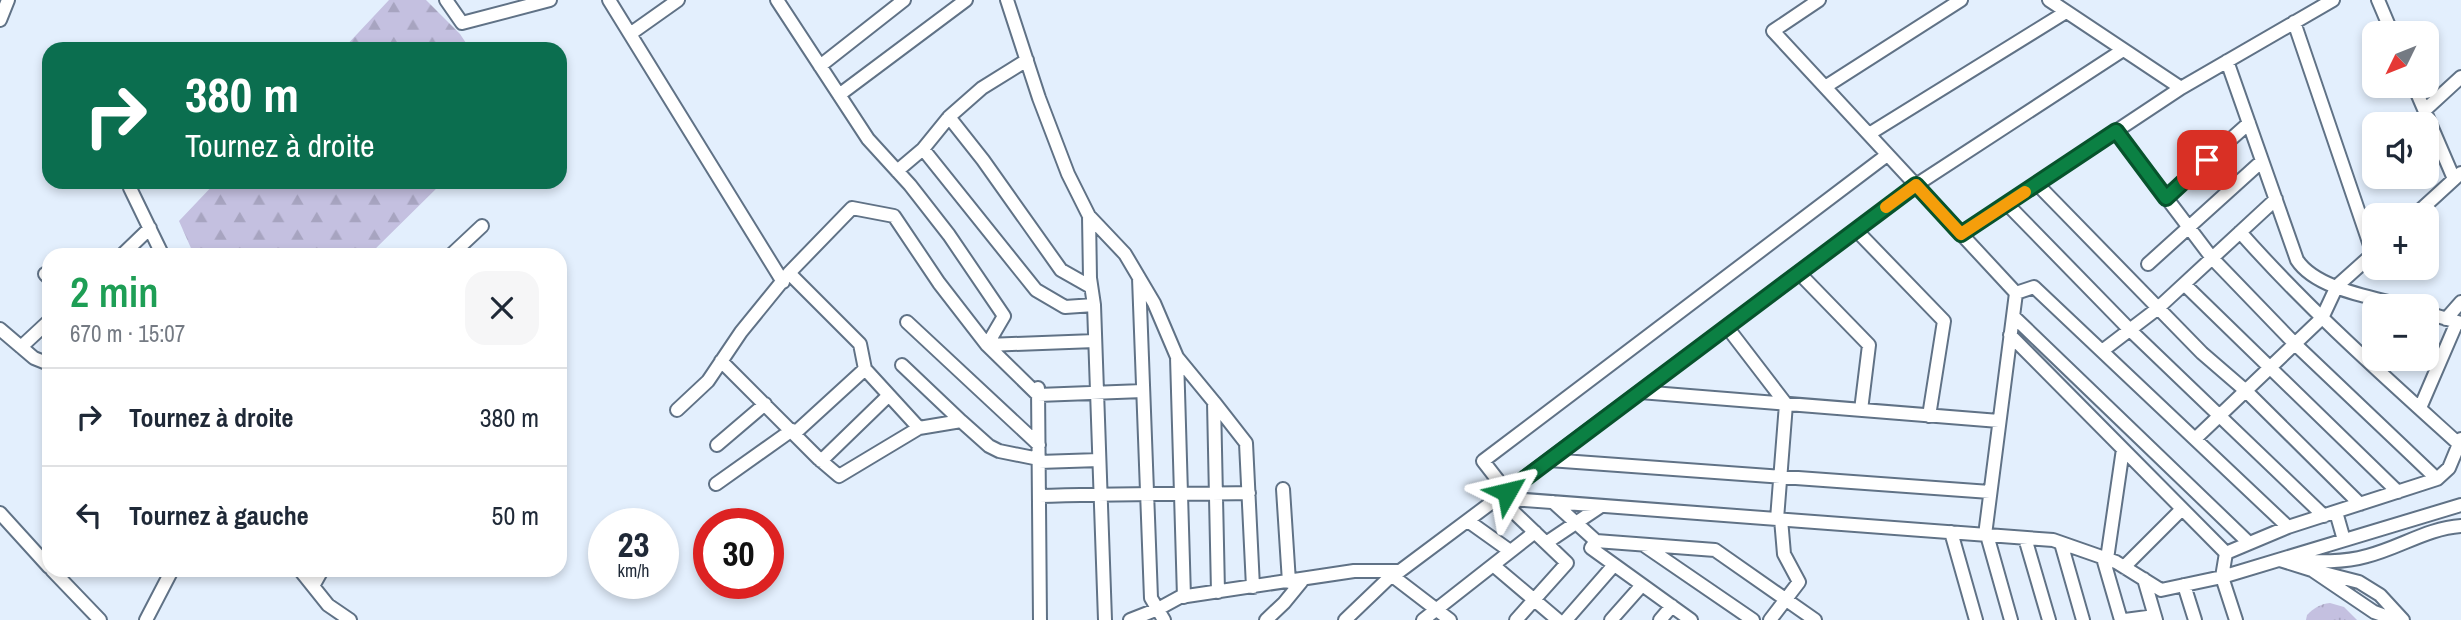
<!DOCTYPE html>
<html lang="fr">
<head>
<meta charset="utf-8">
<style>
	body { margin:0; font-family:"Archivo Narrow",sans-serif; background:#f6f6f7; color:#1f2937; height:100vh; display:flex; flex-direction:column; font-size:26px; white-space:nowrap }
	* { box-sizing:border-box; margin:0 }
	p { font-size:23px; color:#747a83 }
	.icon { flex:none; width:38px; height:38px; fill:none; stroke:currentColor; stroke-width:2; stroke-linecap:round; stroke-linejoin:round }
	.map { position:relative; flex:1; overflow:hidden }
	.panel { position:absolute; left:42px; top:248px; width:525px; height:329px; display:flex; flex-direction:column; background:#fff; border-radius:21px; box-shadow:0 4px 10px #0003 }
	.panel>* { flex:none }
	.top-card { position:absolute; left:42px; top:42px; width:525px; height:147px; border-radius:21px; box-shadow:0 4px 10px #0003; background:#0b6e4f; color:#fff; overflow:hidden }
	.needle { width:46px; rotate:227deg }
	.buttons { position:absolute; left:2362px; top:21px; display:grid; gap:14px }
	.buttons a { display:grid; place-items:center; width:77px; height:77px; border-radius:14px; background:#fff; box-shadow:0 4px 10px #0003; font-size:35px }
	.speed { position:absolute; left:588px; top:508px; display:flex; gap:14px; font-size:35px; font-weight:700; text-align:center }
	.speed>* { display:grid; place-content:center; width:91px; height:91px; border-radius:50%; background:#fff; box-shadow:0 4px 10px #0003; line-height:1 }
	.speed small { font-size:18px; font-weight:400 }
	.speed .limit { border:10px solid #d22; background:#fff; color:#111 }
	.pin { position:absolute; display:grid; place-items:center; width:60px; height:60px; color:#fff; margin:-30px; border-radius:14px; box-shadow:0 4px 10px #0006 }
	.me { position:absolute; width:77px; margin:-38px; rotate:53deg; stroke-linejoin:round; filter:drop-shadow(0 0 5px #0008) }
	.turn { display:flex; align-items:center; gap:24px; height:147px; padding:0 28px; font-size:32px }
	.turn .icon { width:91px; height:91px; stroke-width:2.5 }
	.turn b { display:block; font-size:49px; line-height:60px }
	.round { display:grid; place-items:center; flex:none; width:74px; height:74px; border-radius:21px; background:#f6f6f7 }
	.overview { display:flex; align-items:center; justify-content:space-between; height:119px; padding:0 28px }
	h1 { font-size:42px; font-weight:600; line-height:52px; color:#1e9e55 }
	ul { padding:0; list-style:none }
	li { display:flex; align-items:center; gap:21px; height:98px; padding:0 28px; border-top:2px solid #e0e1e3 }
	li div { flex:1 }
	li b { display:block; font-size:26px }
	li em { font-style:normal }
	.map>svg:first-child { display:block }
	.grass { fill:url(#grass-tufts) }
	.forest { fill:url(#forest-firs) }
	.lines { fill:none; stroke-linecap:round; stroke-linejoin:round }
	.minor-casing { stroke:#607286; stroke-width:16 }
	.minor { stroke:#fff; stroke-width:12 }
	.route-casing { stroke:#07532c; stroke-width:18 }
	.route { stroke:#0b8043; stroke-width:12 }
	.slow { stroke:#f59e0b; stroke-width:12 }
</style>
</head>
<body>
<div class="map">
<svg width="2461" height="620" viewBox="0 0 2461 620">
	<defs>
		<pattern id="grass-tufts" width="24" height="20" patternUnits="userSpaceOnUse" patternTransform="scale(1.75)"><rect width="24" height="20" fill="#c4c0e0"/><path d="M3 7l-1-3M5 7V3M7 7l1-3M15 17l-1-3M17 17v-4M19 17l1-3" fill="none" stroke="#a7a4c0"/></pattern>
		<pattern id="forest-firs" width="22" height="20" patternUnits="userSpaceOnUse" patternTransform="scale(1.75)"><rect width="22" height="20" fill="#c4c0e0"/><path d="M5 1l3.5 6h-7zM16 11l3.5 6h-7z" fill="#a7a4c0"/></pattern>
	</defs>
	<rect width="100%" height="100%" fill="#e3effd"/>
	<path class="grass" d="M2330,603L2344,607L2357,620H2306L2307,615C2314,608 2320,604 2330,603Z"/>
	<path class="forest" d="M389,0H426L460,34L470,49H343Z
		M216,182H443L369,255H194L179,221Z"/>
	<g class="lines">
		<defs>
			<path id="minor" d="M446,0L462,23L550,0
				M609,0L783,282
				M777,0L868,139L910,185L949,235L1004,316L987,345
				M1007,0L1039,98L1068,174L1089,216L1090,278L1094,305L1105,620
				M1819,0L1773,31L2016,293L1985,535
				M2049,0L2181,88
				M2378,0L2392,33
				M0,20L8,0
				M2294,22L2373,254
				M630,34L678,0
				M2227,61L2297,260C2316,289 2372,297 2404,306
				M820,66L904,0
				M2414,86L2454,179
				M1825,87L1961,0
				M839,95L966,0
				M2425,110L2461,77
				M949,117L983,160L1061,270L1091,287
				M2116,131L2212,258L2295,344L2437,479
				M1869,134L2066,12
				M923,149L1036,290L1065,307L1094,305
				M897,171L923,149L949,117L982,88L1027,60
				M2037,184L2202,353L2246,391L2360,504
				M130,188L163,256
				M2166,197L2249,123
				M2007,204L2130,330L2324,516
				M2415,215L2461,173
				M1089,216L1125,254L1154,303L1177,357L1184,597
				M1856,230L1944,321L1929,416
				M2240,232C2308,309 2385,377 2461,446
				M1961,234L2181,88L2333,0
				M121,256L150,228
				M450,256L482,226
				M2148,264L2262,161
				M789,273L860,344L865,369L919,428L961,421L989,446L999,451L1039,459
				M1799,273L1869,345L1861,410
				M45,274L49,278
				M1139,278L1151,598L1164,620
				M2184,284L2398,492
				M2016,293L2034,287L2288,527
				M2427,313L2461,323
				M2013,316L2249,543
				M2446,319L2461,302
				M907,322L1039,445
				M1727,327L1786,404L1777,519
				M0,329L34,358L49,364
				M2010,335L2226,553L2222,577L2236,620
				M987,345L1095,341
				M21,347L49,321
				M2102,351L2157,309L2276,199
				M1177,357L1214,402L1218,592
				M721,361L819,459L839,476L919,428
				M902,365L961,421
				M1038,388L1040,620
				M1640,392L1999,421
				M1214,402L1246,443L1253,587
				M2420,408L2457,322
				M677,410L708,381L741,332L789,273L852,208L894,216L939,283L987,345L1038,395L1143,391
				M795,433L865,369
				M2195,439L2322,318L2337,286L2375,252
				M717,445L765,404
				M1549,460L1990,492
				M821,461L888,396
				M1039,462L1099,460
				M716,484L792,430
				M1283,489L1289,582
				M1507,492L1483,461L1887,155
				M1039,496C1109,494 1178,494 1249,493
				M1499,498L2053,540L2116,562L2161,590L2222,577L2461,505
				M1499,498L1567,563L1516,620
				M1553,502L1596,541
				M2336,512L2344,540
				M0,513L49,567
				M1468,521L1510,551
				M1951,532L1976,620
				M1987,535L2011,620
				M2025,538L2049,620
				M1546,543L1601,506
				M2061,543L2083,620
				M1645,546L1753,620
				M2226,553L2288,527L2437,479L2449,468L2461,439
				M2103,558L2121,620
				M2107,559L2123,449
				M1493,565L1558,620
				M2124,567L2182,509
				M52,570L100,620
				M300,570L328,605L350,620
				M1386,571L1450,620
				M2320,572L2359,582L2380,595L2403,620
				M2144,579L2156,620
				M2184,585L2195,620
				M313,586L322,570
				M146,620L172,570
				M1130,620L1158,609L1180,597L1354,571H1400L1916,185L2123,50
				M1266,620L1284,603L1302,581
				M1345,620L1392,575
				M1423,620L1535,532
				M1566,620L1614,565
				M1611,620L1642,585
				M1660,620L1672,606
				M1691,620L1591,548L1596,541L1715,550L1815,620
				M1770,620L1799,582L1784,554L1781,519
				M2125,620L2155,616
				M2396,620L2374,612L2312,570L2280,560C2309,561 2339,564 2367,556C2399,548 2428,528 2461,526"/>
		</defs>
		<use href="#minor" class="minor-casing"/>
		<use href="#minor" class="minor"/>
	</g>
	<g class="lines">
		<defs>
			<path id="route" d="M1507,492L1916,185L1961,234L2116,131L2166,198L2207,160"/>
		</defs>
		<use href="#route" class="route-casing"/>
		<use href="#route" class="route"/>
		<path class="slow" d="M1886,207L1916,185L1961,234L2025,192"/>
	</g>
</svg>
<div class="buttons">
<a><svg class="needle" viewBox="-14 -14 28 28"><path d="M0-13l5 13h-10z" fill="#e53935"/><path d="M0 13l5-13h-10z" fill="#747a83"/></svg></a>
<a><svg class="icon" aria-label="sound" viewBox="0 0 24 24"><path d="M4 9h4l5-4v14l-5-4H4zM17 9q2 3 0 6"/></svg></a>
<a>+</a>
<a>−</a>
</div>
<div class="speed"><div>23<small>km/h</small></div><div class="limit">30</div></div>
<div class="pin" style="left:2207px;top:160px;background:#d93025"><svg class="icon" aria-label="arrive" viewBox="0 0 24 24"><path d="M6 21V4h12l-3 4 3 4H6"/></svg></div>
<svg class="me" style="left:1507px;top:492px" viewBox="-20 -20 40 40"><path d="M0-17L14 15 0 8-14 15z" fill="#0b8043" stroke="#fff" stroke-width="4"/></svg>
<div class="top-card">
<div class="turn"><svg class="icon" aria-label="right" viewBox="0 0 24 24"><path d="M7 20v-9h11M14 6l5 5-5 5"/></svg><div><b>380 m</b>Tournez à droite</div></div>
</div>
<section class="panel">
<div class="overview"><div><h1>2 min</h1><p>670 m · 15:07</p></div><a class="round"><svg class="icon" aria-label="close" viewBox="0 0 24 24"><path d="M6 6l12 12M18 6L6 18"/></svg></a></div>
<ul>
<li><svg class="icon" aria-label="right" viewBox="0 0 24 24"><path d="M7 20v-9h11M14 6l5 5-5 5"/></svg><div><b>Tournez à droite</b></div><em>380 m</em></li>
<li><svg class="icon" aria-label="left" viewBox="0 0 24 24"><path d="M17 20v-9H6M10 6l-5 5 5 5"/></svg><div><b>Tournez à gauche</b></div><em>50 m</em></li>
</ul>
</section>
</div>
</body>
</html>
